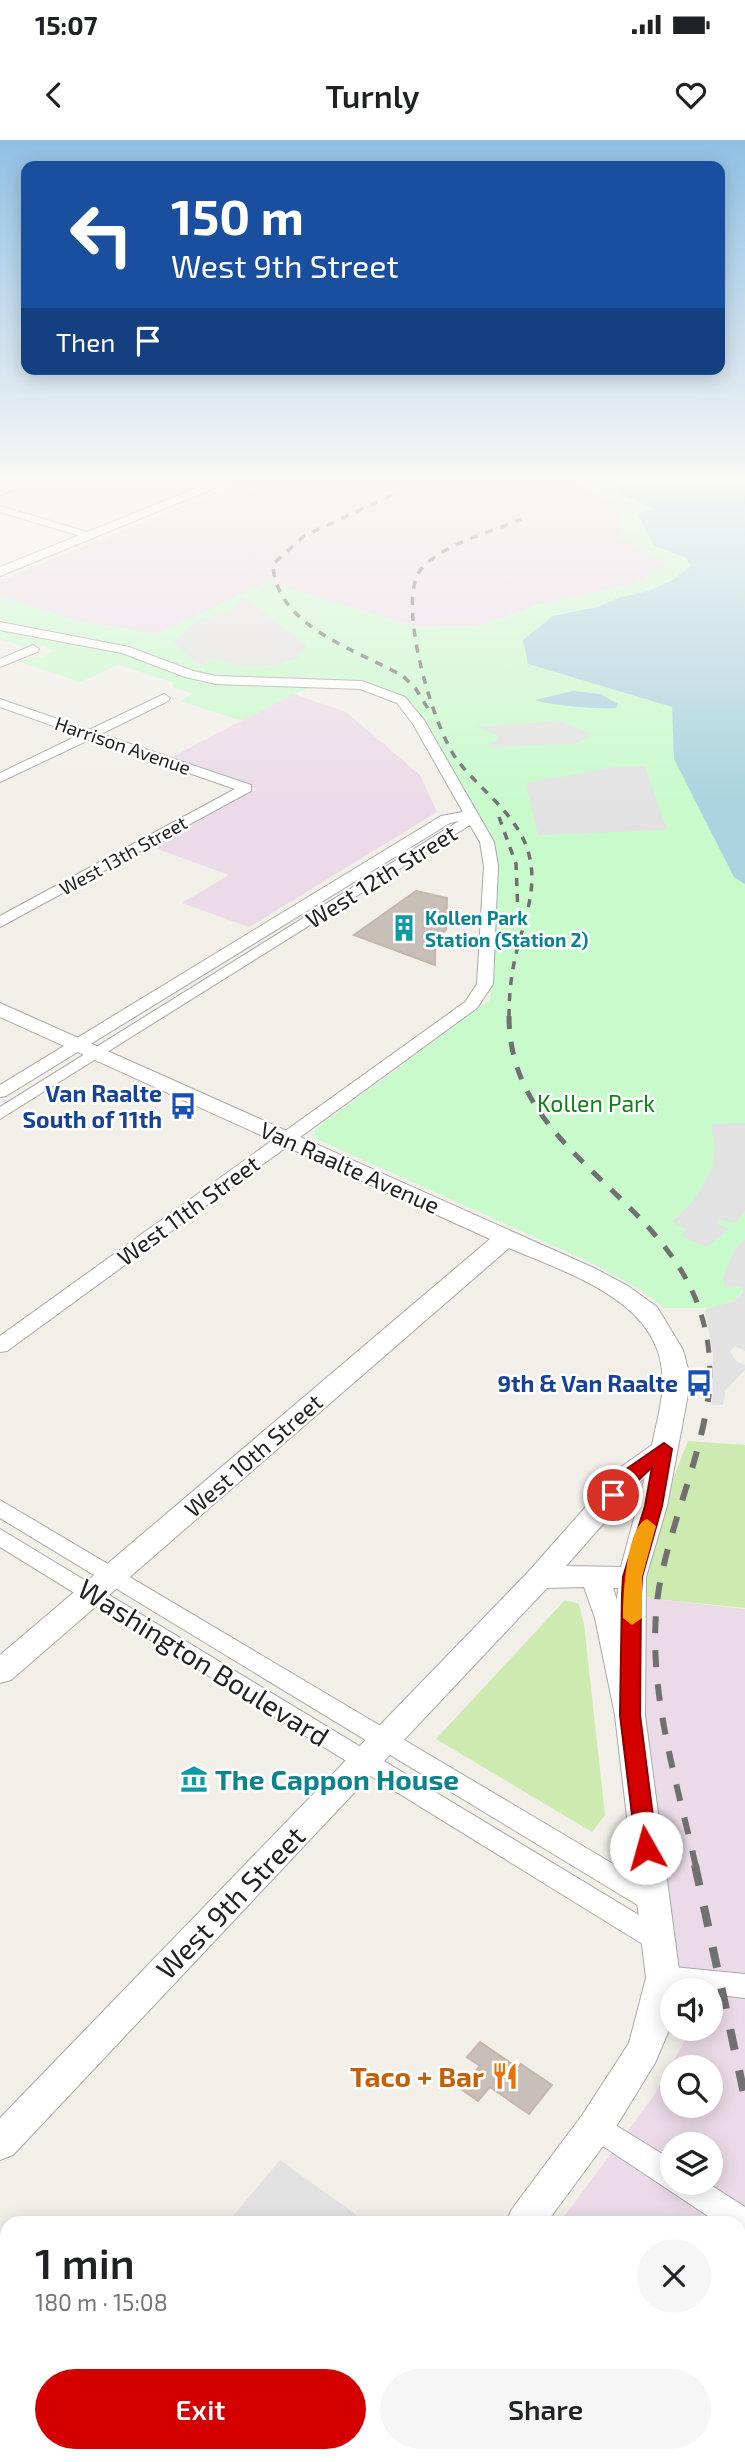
<!DOCTYPE html>
<html lang="en">
<head>
<meta charset="utf-8">
<style>
	body { margin:0; font-family:"Exo 2",sans-serif; background:#f6f6f6; color:#202124; height:100vh; display:flex; flex-direction:column; font-size:26px; white-space:nowrap }
	* { box-sizing:border-box; margin:0 }
	p { font-size:23px; color:#757577 }
	.icon { flex:none; width:38px; height:38px; fill:none; stroke:currentColor; stroke-width:2; stroke-linecap:round; stroke-linejoin:round }
	.map { position:relative; flex:1; overflow:hidden }
	.side { position:absolute; left:0px; top:2076px; width:746px; height:247px; display:flex; flex-direction:column; background:#fff; border-radius:21px 21px 0 0; box-shadow:0 4px 18px #0003 }
	.side>* { flex:none }
	.guide { position:absolute; left:21px; top:21px; width:704px; height:214px; border-radius:14px; box-shadow:0 4px 18px #0003; background:#1a4fa0; color:#fff; overflow:hidden }
	.tools { position:absolute; left:660px; top:1838px; display:grid; gap:14px }
	.tools a { display:grid; place-items:center; width:63px; height:63px; border-radius:50%; background:#fff; box-shadow:0 4px 18px #0003; font-size:35px }
	.pin { position:absolute; display:grid; place-items:center; width:60px; height:60px; color:#fff; margin:-30px; border:4px solid #fff; border-radius:50%; box-shadow:0 2px 7px #0007 }
	.me { position:absolute; width:77px; margin:-38px; rotate:353deg; stroke-linejoin:round; filter:drop-shadow(0 0 5px #0008) }
	.turn { display:flex; align-items:center; gap:24px; height:147px; padding:0 35px; font-size:32px }
	.turn .icon { width:91px; height:91px; stroke-width:2.5 }
	.turn b { display:block; font-size:49px; line-height:60px }
	.then { display:flex; align-items:center; height:66px; padding:0 35px; background:#0003; gap:14px; font-size:26px }
	.round { display:grid; place-items:center; flex:none; width:74px; height:74px; border-radius:37px; background:#f6f6f6 }
	.headline { display:flex; align-items:center; justify-content:space-between; height:119px; padding:0 35px }
	h1 { font-size:42px; font-weight:600; line-height:52px }
	.cta { display:flex; gap:14px; margin-top:auto; padding:14px 35px }
	.cta a { flex:1; height:80px; border-radius:42px; background:#d40000; color:#fff; font-size:28px; font-weight:600; line-height:80px; text-align:center }
	.cta a+a { background:#f6f6f6; color:#202124 }
	.status { display:flex; justify-content:space-between; align-items:center; height:49px; padding:0 35px; background:#fff; direction:ltr }
	.status svg { height:19px; fill:currentColor }
	header { display:flex; justify-content:space-between; align-items:center; height:91px; padding:0 35px; background:#fff; font-size:32px; font-weight:600 }
	.map>svg:first-child { display:block }
	.industrial { fill:#ebdbe8; fill-rule:evenodd }
	.grass { fill:#cdebb0 }
	.park { fill:#c8facc }
	.parking { fill:#e2e2e2 }
	.water { fill:#aad3df }
	.building { fill:#c7bfb8; stroke:#c4b6ab; stroke-width:2 }
	.lines { fill:none; stroke-linecap:round; stroke-linejoin:round }
	.minor-casing { stroke:#a9a9a9; stroke-width:2 }
	.tertiary-casing { stroke:#a9a9a9; stroke-width:2 }
	.minor { fill:#fff; fill-rule:evenodd }
	.tertiary { fill:#fff; fill-rule:evenodd }
	.rail-far3 { stroke:#707070; stroke-width:3.5; stroke-dasharray:8 8; stroke-linecap:butt }
	.rail-far2 { stroke:#707070; stroke-width:5; stroke-dasharray:13 13; stroke-linecap:butt }
	.rail-far1 { stroke:#707070; stroke-width:6; stroke-dasharray:17 17; stroke-linecap:butt }
	.rail { stroke:#707070; stroke-width:8; stroke-dasharray:21 21; stroke-linecap:butt }
	.route { fill:#d40000; stroke:#8a0000; stroke-width:2 }
	.slow { fill:#f59e0b }
	.labels { text-anchor:middle; dominant-baseline:central; stroke-width:5; stroke-linejoin:round; paint-order:stroke }
	.far-street-label { font-size:19px; fill:#222; stroke:#fff }
	.far-culture-label { font-size:19px; font-weight:bold; fill:#0d838f; stroke:#fff; text-anchor:start }
	.street-label { font-size:23px; fill:#222; stroke:#fff }
	.transit-label { font-size:23px; font-weight:bold; fill:#164399; stroke:#fff; text-anchor:end }
	.park-label { font-size:23px; fill:#0c8416; stroke:#fff }
	.near-street-label { font-size:28px; fill:#222; stroke:#fff }
	.near-culture-label { font-size:28px; font-weight:bold; fill:#0d838f; stroke:#fff; text-anchor:start }
	.near-food-label { font-size:28px; font-weight:bold; fill:#c56008; stroke:#fff; text-anchor:end }
</style>
</head>
<body>
<div class="status"><b>15:07</b><svg viewBox="0 0 49 12"><path d="M0 12V9h3v3zM5 12V6h3v6zM10 12V3h3v9zM15 12V0h3v12zM26 1h20v11H26zM47 4h2v5h-2z"/></svg></div>
<header><svg class="icon" aria-label="back" viewBox="0 0 24 24"><path d="M15 5l-7 7 7 7"/></svg>Turnly<svg class="icon" aria-label="heart" viewBox="0 0 24 24"><path d="M12 20l-8-8c-3-5 5-10 8-4 3-6 11-1 8 4z"/></svg></header>
<div class="map">
<svg width="745" height="2322" viewBox="0 0 745 2322">
	<rect width="100%" height="100%" fill="#f2efe9"/>
	<path class="industrial" d="M243,341H577L618,365L624,399L667,425L633,444L538,465L479,486L417,487L267,443L157,494L76,481L0,456V441Z
		M293,554L346,572L420,635L437,672L249,787L182,763L229,735L152,707L257,649L170,618Z
		M645,1458L745,1469V2322H391L396,2315H738V2082H560L653,1957L692,1888H710V1850H685L668,1779L640,1542ZM672,1927H710V1965H672ZM672,2004H710V2042H672Z"/>
	<path class="grass" d="M688,1301L745,1305V1468L645,1458C650,1400 666,1355 688,1301Z
		M565,1460L579,1464L584,1484L605,1675L592,1692L436,1599Z"/>
	<path class="park" d="M577,341H607L627,356L655,369L653,405L686,418L691,426L673,440L648,451L621,457L597,467L553,476L528,524L672,567L674,618L745,743V1099L735,1109L739,1146L744,1148L735,1161L709,1168H664L641,1150L594,1124L319,1000L313,995L317,988L490,860L498,716L480,676L414,565C344,517 308,548 242,581L181,561L192,554L173,547L172,542L118,525L80,542L18,521L46,516L52,511L44,506L25,507L0,499V456L76,481L157,494L267,442L417,487L479,486L538,465L633,444L666,425L623,399L618,365Z"/>
	<path class="parking" d="M242,460H248L307,506L296,519L276,525L240,526L213,517L203,524H198L173,502L198,480L231,471Z
		M559,581L592,594L577,603L491,608L487,606L499,599L495,594L476,587Z
		M645,626L667,690L538,695L526,643L614,627Z
		M745,983V1071L735,1083L718,1079L717,1083L729,1089L707,1107L681,1096L686,1089L672,1082L694,1060L712,1029L715,1008L711,984Z
		M745,1099V1211L735,1206L730,1211L736,1221L745,1225V1230L725,1251L723,1265H712L713,1215L705,1169L735,1161L742,1153L743,1148L739,1146L725,1148L723,1138L735,1109Z
		M280,2020L366,2082H228Z
		M162,2315H286L281,2322H170Z"/>
	<path class="water" d="M607,341H745V744L734,737L674,619L672,567L528,524L523,500L553,476L597,467L621,457L648,451L673,440L691,426L686,418L653,405L638,374L653,369L627,356Z
		M573,551L601,554L618,564L616,568C609,570 543,565 535,560Z"/>
	<path class="building" d="M416,751L447,758L446,790L435,798V825L354,795Z
		M480,1902L518,1928L521,1924L552,1945L529,1974L490,1947L478,1961L461,1949L480,1926L467,1917Z"/>
	<g class="lines">
		<defs>
			<path id="minor" d="M0,366L94,394L95,396L90,399L0,372Z
				M0,482L129,507L193,531L216,536L362,541L405,557L424,580L494,702L498,726L493,844L477,868L7,1211L0,1212V1196L465,862L477,844L484,726L480,702L470,685L0,979V967L459,681L450,683L6,956L0,957V945L441,676L463,672L413,584L397,563L360,549L216,544L185,537L122,513L0,490Z
				M33,505L39,509L37,512L0,527V519Z
				M164,554L170,558L168,561L101,594L251,645V651L0,787V776L235,649L91,599L0,642V633L79,595L0,567V559L89,590Z
				M0,1360L662,1753L666,1761L662,1769L653,1772L644,1769L0,1378Z
				M0,1389L667,1792L671,1800L667,1808L658,1811L649,1808L0,1407Z
				M663,1826L745,1834V1858L710,1854V1850L672,1851L654,1846L650,1838L654,1830Z
				M596,1973L672,2020V2042H706L745,2067V2098L738,2096V2082H717L586,1995L582,1986L586,1977Z"/>
			<path id="tertiary" d="M13,341H32L0,355V346Z
				M214,341H232L0,436V427Z
				M0,863L594,1128L628,1146L657,1167L683,1210L688,1229V1254L667,1366L646,1437L645,1575L680,1838L678,1850H672L669,1890L655,1923L609,1998L547,2082H506L512,2069L583,1974L629,1903L646,1838L615,1575L595,1478L584,1447L547,1448L13,2015L0,2020V1978L529,1431L621,1327L652,1305C657,1280 665,1255 662,1230C655,1159 564,1132 509,1108L11,1540L0,1543V1515L490,1099L0,877ZM645,1337L621,1427L566,1426L641,1341ZM613,1448H618L617,1460Z
				M331,2315H374L372,2322H329Z"/>
		</defs>
		<use href="#minor" class="minor-casing"/>
		<use href="#tertiary" class="tertiary-casing"/>
		<use href="#minor" class="minor"/>
		<use href="#tertiary" class="tertiary"/>
		<path class="rail-far3" d="M392,355L304,396L273,424C275,486 357,510 403,536L416,549L430,572
			M499,677L516,724L518,774
			M509,877C509,856 511,835 516,814C524,780 539,747 528,711C516,673 480,650 457,620C434,589 394,459 422,428C445,403 490,393 521,379"/>
		<path class="rail-far2" d="M509,876C509,1037 725,1062 709,1253"/>
		<path class="rail-far1" d="M696,1727C676,1637 644,1541 659,1448C671,1381 701,1319 709,1252"/>
		<path class="rail" d="M695,1725L745,1958"/>
	</g>
	<linearGradient id="sky" x2="0" y2="1"><stop stop-color="#8fc0e4"/><stop offset="0.51" stop-color="#f9f8f5"/><stop offset="1" stop-color="#f9f8f5" stop-opacity="0"/></linearGradient>
	<rect width="745" height="666" fill="url(#sky)"/>
	<path class="route" d="M664,1303L672,1309L662,1366L642,1437L641,1454L640,1575L657,1708L654,1714L646,1716L639,1714L636,1708L620,1575L622,1454L623,1437L645,1366L652,1327L619,1359H607L604,1355L625,1330Z"/>
	<path class="slow" d="M647,1379L656,1386L642,1437V1478L632,1485L623,1478C623,1458 626,1386 647,1379Z"/>
	<defs>
		<symbol id="building-bare" viewBox="-9 -9 18 18"><path d="M-4-6H4V6H1V3H-1V6H-4ZM-2.5-4.3h1.7v1.8h-1.7ZM.8-4.3h1.7v1.8H.8ZM-2.5-1h1.7V.8h-1.7ZM.8-1h1.7V.8H.8Z" fill="#0f9aa8" stroke="#fff" stroke-width="2.5" paint-order="stroke"/></symbol>
		<symbol id="bus-bare" viewBox="-9 -9 18 18"><path d="M-5-6H5V4H4V6H2V4H-2V6H-4V4H-5ZM-3.5-4V0h7V-4ZM-3.5 1.2v1.5H-2V1.2ZM2 1.2v1.5H3.5V1.2Z" fill="#1a4fb4" stroke="#fff" stroke-width="2.5" paint-order="stroke"/></symbol>
		<symbol id="museum-bare" viewBox="-9 -9 18 18"><path d="M0-6L6-3V-2H-6V-3ZM-5-1h2V3h-2ZM-1-1h2V3h-2ZM3-1h2V3H3ZM-6 4H6V6H-6Z" fill="#0f9aa8" stroke="#fff" stroke-width="2.5" paint-order="stroke"/></symbol>
		<symbol id="restaurant-bare" viewBox="-9 -9 18 18"><path d="M-5-6h1v4h1v-4h1v4h1v-4h1v5L-1.5 .5V6h-2V.5L-5-1ZM5-6V6H3V1.5H1.5Q1.5-4 5-6Z" fill="#e8710a" stroke="#fff" stroke-width="2.5" paint-order="stroke"/></symbol>
	</defs>
	<g fill-rule="evenodd">
		<use href="#building-bare" x="385" y="769" width="38" height="38"/>
		<use href="#bus-bare" x="164" y="947" width="38" height="38"/>
		<use href="#bus-bare" x="680" y="1224" width="38" height="38"/>
		<use href="#museum-bare" x="175" y="1620" width="38" height="38"/>
		<use href="#restaurant-bare" x="486" y="1917" width="38" height="38"/>
	</g>
	<g class="labels">
		<g class="far-street-label">
			<text transform="translate(123 605) rotate(19)">Harrison Avenue</text>
			<text transform="translate(123 715) rotate(-29)">West 13th Street</text>
		</g>
		<g class="far-culture-label">
			<text x="425" y="777">Kollen Park<tspan x="425" dy="22">Station (Station 2)</tspan></text>
		</g>
		<g class="street-label">
			<text transform="translate(381 736) rotate(-32)">West 12th Street</text>
			<text transform="translate(350 1027) rotate(24)">Van Raalte Avenue</text>
			<text transform="translate(188 1070) rotate(-36)">West 11th Street</text>
			<text transform="translate(253 1315) rotate(-41)">West 10th Street</text>
		</g>
		<g class="transit-label">
			<text x="162" y="953">Van Raalte<tspan x="162" dy="26">South of 11th</tspan></text>
			<text x="678" y="1243">9th &amp; Van Raalte</text>
		</g>
		<g class="park-label">
			<text x="596" y="963">Kollen Park</text>
		</g>
		<g class="near-street-label">
			<text transform="translate(204 1522) rotate(32)">Washington Boulevard</text>
			<text transform="translate(230 1762) rotate(-46)">West 9th Street</text>
		</g>
		<g class="near-culture-label">
			<text x="215" y="1639">The Cappon House</text>
		</g>
		<g class="near-food-label">
			<text x="484" y="1936">Taco + Bar</text>
		</g>
	</g>
</svg>
<div class="tools">
<a><svg class="icon" aria-label="sound" viewBox="0 0 24 24"><path d="M4 9h4l5-4v14l-5-4H4zM17 9q2 3 0 6"/></svg></a>
<a><svg class="icon" aria-label="search" viewBox="0 0 24 24"><circle cx="10" cy="10" r="6"/><path d="M15 15l6 6"/></svg></a>
<a><svg class="icon" aria-label="layers" viewBox="0 0 24 24"><path d="M12 4l9 5-9 5-9-5zM3 14l9 5 9-5"/></svg></a>
</div>
<div class="pin" style="left:613px;top:1355px;background:#d93025"><svg class="icon" aria-label="arrive" viewBox="0 0 24 24"><path d="M6 21V4h12l-3 4 3 4H6"/></svg></div>
<svg class="me" style="left:646px;top:1708px" viewBox="-20 -20 40 40"><circle r="19" fill="#fff"/><path d="M0-13L10 11 0 6-10 11z" fill="#d40000"/></svg>
<div class="guide">
<div class="turn"><svg class="icon" aria-label="left" viewBox="0 0 24 24"><path d="M17 20v-9H6M10 6l-5 5 5 5"/></svg><div><b>150 m</b>West 9th Street</div></div>
<div class="then">Then<svg class="icon" aria-label="arrive" viewBox="0 0 24 24"><path d="M6 21V4h12l-3 4 3 4H6"/></svg></div>
</div>
<section class="side">
<div class="headline"><div><h1>1 min</h1><p>180 m · 15:08</p></div><a class="round"><svg class="icon" aria-label="close" viewBox="0 0 24 24"><path d="M6 6l12 12M18 6L6 18"/></svg></a></div>
<div class="cta"><a>Exit</a><a>Share</a></div>
</section>
</div>
</body>
</html>
